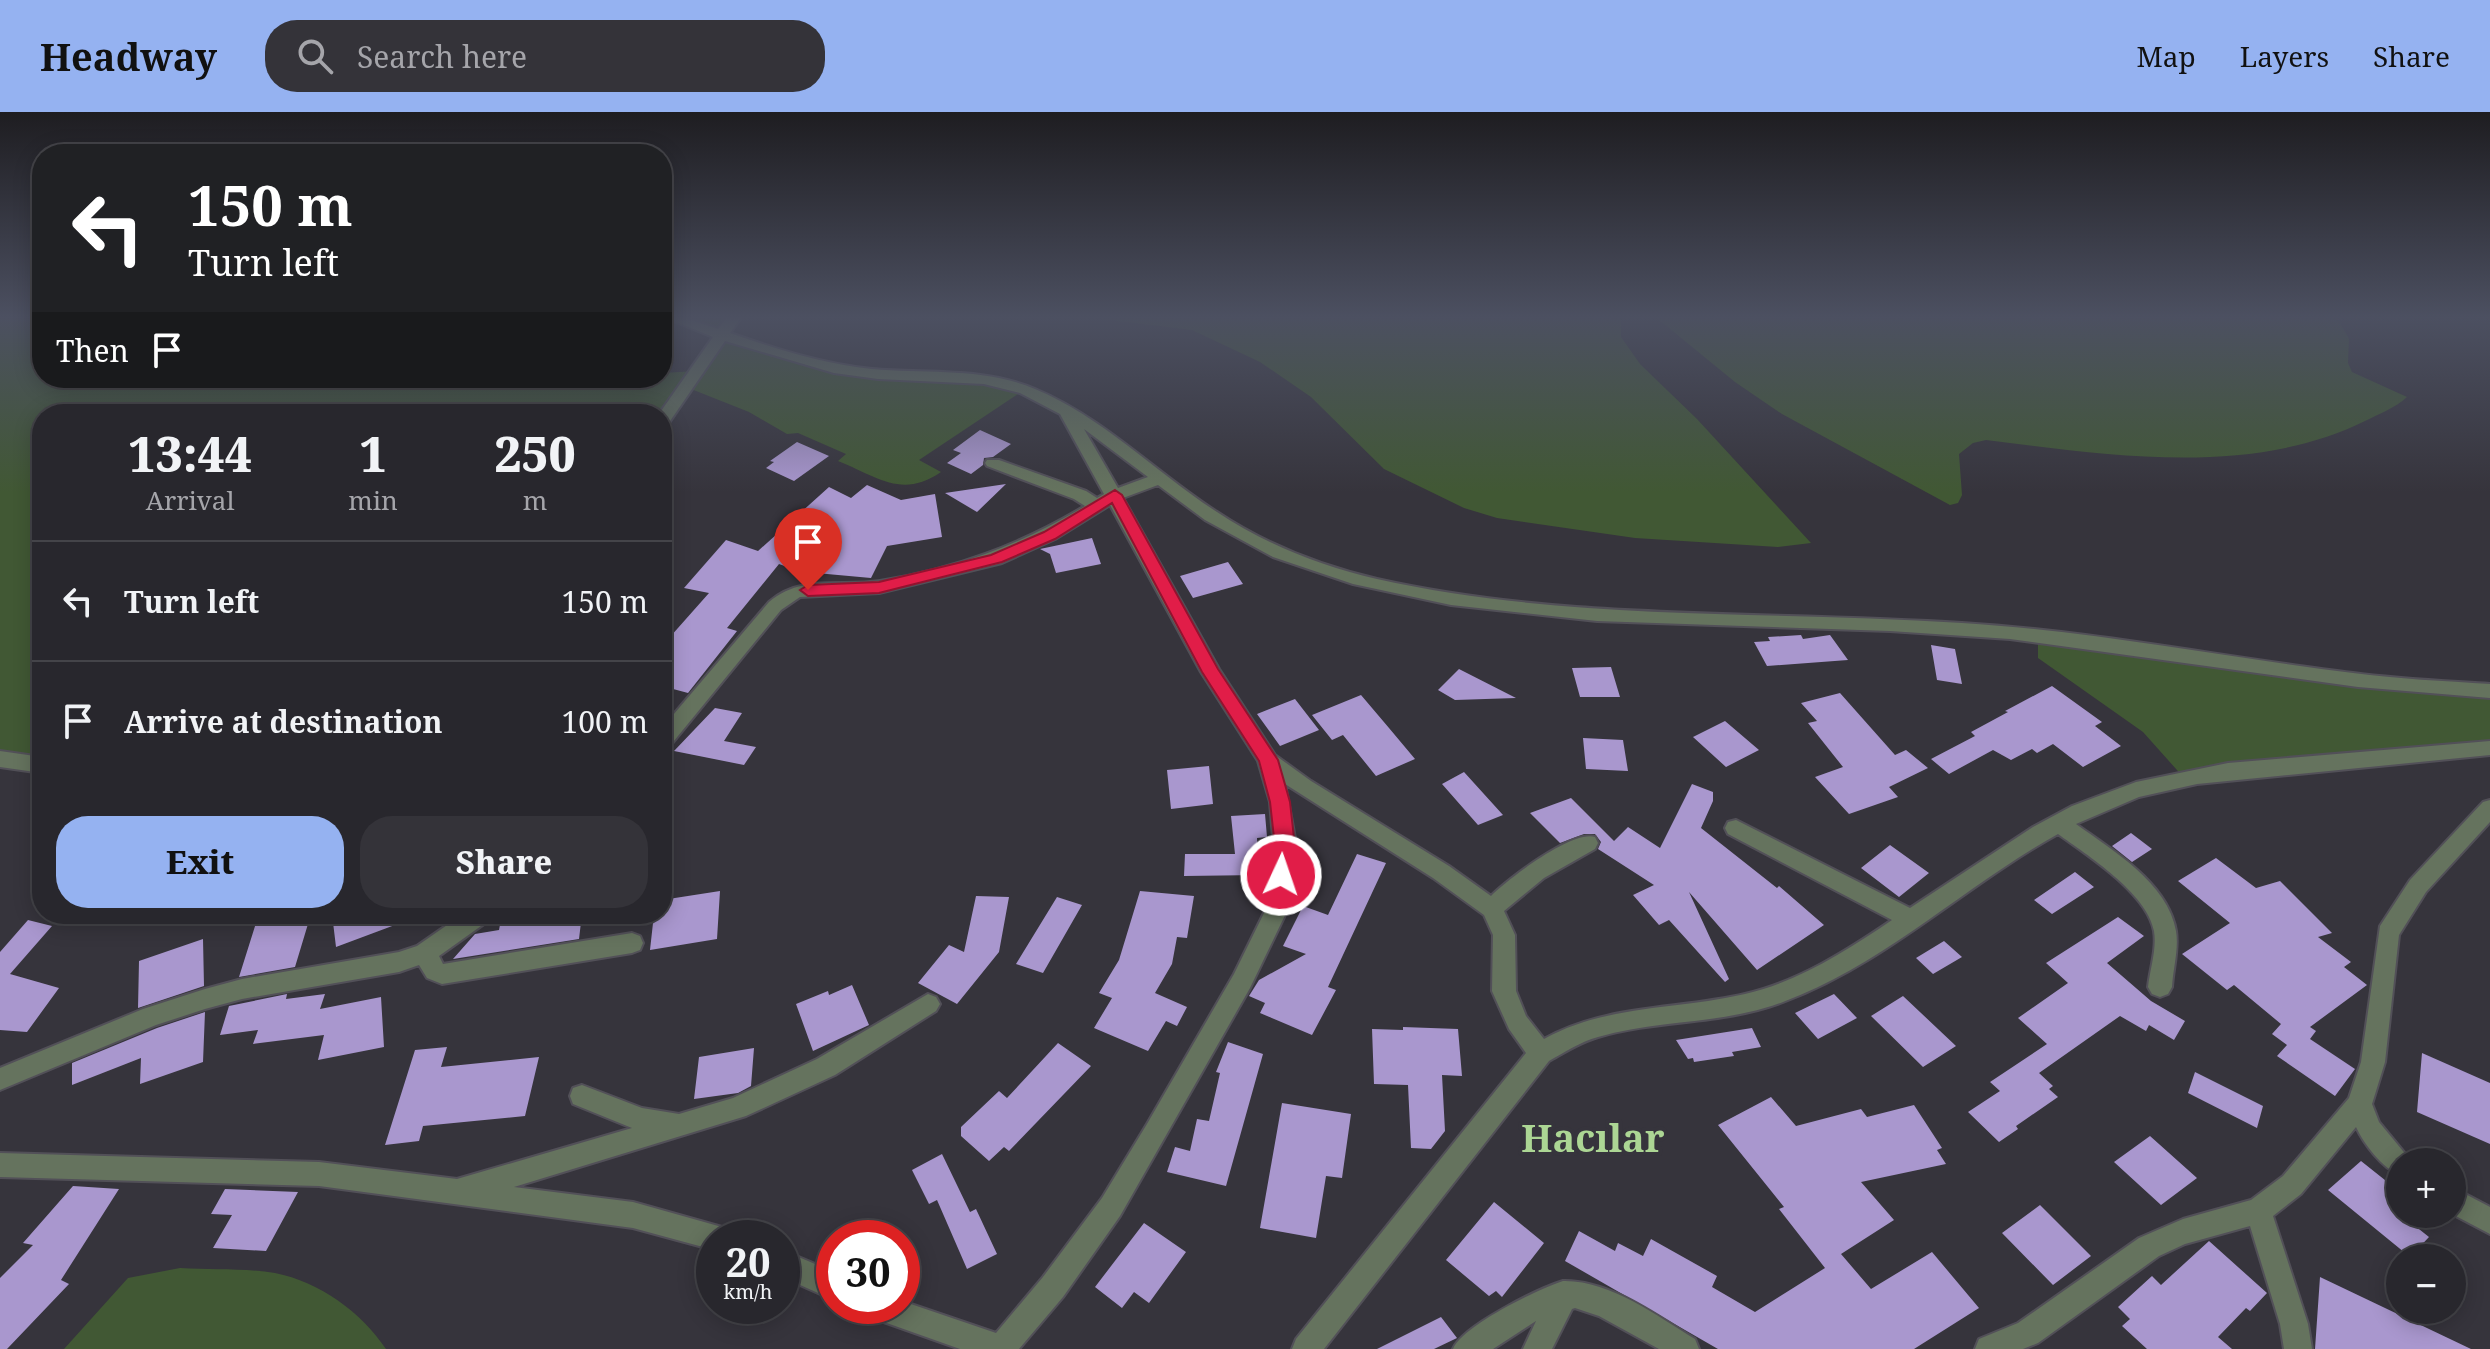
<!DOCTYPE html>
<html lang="en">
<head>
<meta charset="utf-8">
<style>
	body { margin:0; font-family:"Noto Serif",serif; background:#343339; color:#f1f3f6; height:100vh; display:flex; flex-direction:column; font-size:30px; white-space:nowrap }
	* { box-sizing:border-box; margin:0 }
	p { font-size:26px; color:#a5a5aa }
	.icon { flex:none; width:44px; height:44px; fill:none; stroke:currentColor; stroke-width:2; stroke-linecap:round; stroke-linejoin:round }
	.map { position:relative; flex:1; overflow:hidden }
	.details { position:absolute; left:32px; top:292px; width:640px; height:520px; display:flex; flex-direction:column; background:#28272d; border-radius:32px; box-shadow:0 4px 20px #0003,0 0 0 2px #444449 }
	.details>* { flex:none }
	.guide { position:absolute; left:32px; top:32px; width:640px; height:244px; border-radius:32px; box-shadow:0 4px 20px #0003,0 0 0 2px #444449; background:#202124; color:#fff; overflow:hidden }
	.fabs { position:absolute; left:2386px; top:1036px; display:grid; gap:16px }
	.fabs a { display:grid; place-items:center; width:80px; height:80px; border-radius:50%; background:#28272d; box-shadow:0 4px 20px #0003,0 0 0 2px #444449; font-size:40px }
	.speed { position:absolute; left:696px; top:1108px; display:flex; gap:16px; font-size:40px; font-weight:700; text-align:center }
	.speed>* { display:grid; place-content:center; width:104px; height:104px; border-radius:50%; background:#28272d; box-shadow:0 4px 20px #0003,0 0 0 2px #444449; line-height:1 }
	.speed small { font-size:20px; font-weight:400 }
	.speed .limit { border:12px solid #d22; background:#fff; color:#111 }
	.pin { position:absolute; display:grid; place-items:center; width:68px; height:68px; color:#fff; margin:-82px -34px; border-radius:50% 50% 50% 0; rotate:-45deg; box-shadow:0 0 8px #0007 }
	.pin .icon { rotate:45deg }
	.me { position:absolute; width:88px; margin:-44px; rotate:3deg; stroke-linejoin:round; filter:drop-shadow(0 0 6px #0008) }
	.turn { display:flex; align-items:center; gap:28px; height:168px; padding:0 24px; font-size:36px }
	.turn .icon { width:104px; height:104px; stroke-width:2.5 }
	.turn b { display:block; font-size:56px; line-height:68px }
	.then { display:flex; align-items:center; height:76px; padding:0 24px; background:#0003; gap:16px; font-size:30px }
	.eta { display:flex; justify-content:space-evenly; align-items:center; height:136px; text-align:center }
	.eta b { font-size:48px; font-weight:800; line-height:56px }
	.cta { display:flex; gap:16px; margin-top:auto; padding:16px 24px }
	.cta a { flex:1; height:92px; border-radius:32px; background:#95b2f1; color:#111; font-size:32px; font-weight:800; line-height:92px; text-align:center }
	.cta a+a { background:#343339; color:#f1f3f6 }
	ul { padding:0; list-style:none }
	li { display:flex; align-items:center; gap:24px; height:120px; padding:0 24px; border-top:2px solid #444449 }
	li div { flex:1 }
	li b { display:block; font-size:30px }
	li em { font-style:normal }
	header { display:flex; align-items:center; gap:48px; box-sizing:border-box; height:112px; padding:0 40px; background:#95b2f1; color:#111 }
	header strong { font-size:38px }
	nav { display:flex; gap:44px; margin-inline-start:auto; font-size:28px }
	.search { width:560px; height:72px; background:#343339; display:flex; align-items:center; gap:20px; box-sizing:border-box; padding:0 28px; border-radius:32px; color:#a5a5aa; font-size:30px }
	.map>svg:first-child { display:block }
	.green { fill:#415834 }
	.building { fill:#a997ce }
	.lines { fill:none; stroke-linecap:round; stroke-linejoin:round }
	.minor-casing { stroke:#525058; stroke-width:4 }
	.minor { fill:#65735e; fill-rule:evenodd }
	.route { fill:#e11d48; stroke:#92132f; stroke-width:2 }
	.labels { text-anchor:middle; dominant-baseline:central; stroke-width:8; stroke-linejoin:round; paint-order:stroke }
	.near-district-label { font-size:38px; font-weight:bold; fill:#acd694; stroke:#36343c }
</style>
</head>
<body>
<header>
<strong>Headway</strong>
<div class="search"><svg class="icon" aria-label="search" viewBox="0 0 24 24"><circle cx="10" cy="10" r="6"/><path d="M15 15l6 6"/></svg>Search here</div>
<nav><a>Map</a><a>Layers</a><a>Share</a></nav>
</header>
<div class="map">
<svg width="2490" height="1237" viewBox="0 0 2490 1237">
	<rect width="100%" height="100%" fill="#36343c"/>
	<path class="green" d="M0,207H42V266H512L554,269L662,266V261L697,259L721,223L676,207H733L723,223L854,260L975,265L1024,278L919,348L941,360C902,387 878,365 838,349L846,342L798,321L787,322L749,300L686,275L662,302H42V653L0,647Z
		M1101,207H1621V225L1640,252L1697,307L1811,431L1778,435L1635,426L1497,406L1464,396L1384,357L1311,285L1260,250L1192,218Z
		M1658,207H2338L2349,227L2348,251L2352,260L2407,285C2395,296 2379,302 2365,309C2249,366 2109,343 1986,328L1973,331L1959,342L1962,383L1958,391L1950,393L1782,302L1735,270Z
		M2038,523L2490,579V636L2185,667L2143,620L2038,546Z
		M180,1156C211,1158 244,1156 275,1161C320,1170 361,1200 386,1237H64L128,1166Z"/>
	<path class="building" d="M980,318L1011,332L993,345L984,346L983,353L971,362L947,351L961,341L953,338Z
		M797,330L829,344L794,369L766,356L774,350L770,349Z
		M1006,372L977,400L945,381Z
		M867,373L901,388L935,382L942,425L887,434L871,466L816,461L813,464L779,452L727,516L737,519L688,581L662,574V534L709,481L684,476L726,428L758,439L829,375L851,386Z
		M1092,426L1101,452L1056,461L1050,442L1040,437Z
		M1228,450L1243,472L1193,486L1180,464Z
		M1801,523L1803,527L1830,523L1848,548L1767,554L1754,530L1770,529L1768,525Z
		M1931,533L1955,537L1962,572L1937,568Z
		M1611,555L1620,585H1580L1572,556Z
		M1459,557L1516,586L1455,588L1438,578Z
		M2052,574L2102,610L2095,614L2121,634L2083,655L2053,632L2037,641L2032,637L2011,648L1993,638L1949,662L1931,647L1975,624L1971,620L2008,600L2005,599Z
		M1840,581L1895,643L1906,638L1928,656L1889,675L1898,685L1849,702L1815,665L1843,655L1808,611L1817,609L1801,591Z
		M1361,583L1389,616L1415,647L1376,664L1343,623L1332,628L1312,603Z
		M1295,587L1319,618L1280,634L1257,602Z
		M715,596L742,601L724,629L756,635L744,653L674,639Z
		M1725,609L1759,638L1726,655L1693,625Z
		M1583,626L1623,628L1628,659L1586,657Z
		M1209,654L1213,692L1171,697L1167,658Z
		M1464,660L1503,703L1478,713L1442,672Z
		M1692,672L1713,680V689L1701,716L1777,776L1779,774L1824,813L1757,858L1689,780L1729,867L1725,870L1669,808L1659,813L1633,783L1654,773L1598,737L1601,730L1595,722H1584L1560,731L1530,701L1571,686L1614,729L1628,715L1660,736Z
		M1265,702L1267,725L1257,726L1259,763L1184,764L1185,742H1235L1231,704Z
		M2131,721L2152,737L2132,750L2112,734Z
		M1890,733L1929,761L1899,785L1861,756Z
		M1357,742L1386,751L1328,875L1336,878L1312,923L1260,901L1265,891L1249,884L1259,868L1306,842L1283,834L1303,794L1328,803Z
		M2216,746L2256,776L2280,769L2332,821L2318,825L2351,850L2344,855L2367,873L2310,915L2316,919L2310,927L2355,957L2335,984L2277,944L2287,933L2272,922L2281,912L2234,873L2227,878L2182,842L2230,811L2178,769Z
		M2075,760L2094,775L2052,802L2034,788Z
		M720,779L717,827L650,838L654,802H662V788Z
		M1140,779L1194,784L1187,826L1177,825L1172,852L1155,881L1187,895L1177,914L1166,909L1148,939L1094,916L1112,886L1099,881L1119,848Z
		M976,784L1009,785L999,840L957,892L918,871L949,833L964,840Z
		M1057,785L1082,793L1043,861L1016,852Z
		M311,802L295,855L239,865L256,811Z
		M332,802H419V804L336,835Z
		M502,802H582L579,827L453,847L475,822L499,818Z
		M2118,805L2144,824L2107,851L2151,889L2185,909L2174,928L2149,913L2146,919L2120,904L2039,961L2053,974L2049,977L2058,985L2016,1014L2018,1017L1999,1030L1968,1000L2000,979L1990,970L2047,932L2018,906L2068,871L2046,851Z
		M28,808L52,814L10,862L59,876L27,920L0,918V840Z
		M203,827L204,874L138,896L139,849Z
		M1944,829L1962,845L1933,862L1916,846Z
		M852,873L869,913L813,939L796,892L828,879L829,883Z
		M287,882L286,887L325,882L320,897L381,885L384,935L318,948L324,923L253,932L258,918L220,923L229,894Z
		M1834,882L1857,906L1818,927L1795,901Z
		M1903,884L1956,934L1923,955L1871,904Z
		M205,900L203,950L140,972L141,946L72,973V951L157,916Z
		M1403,915L1458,917L1462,964L1442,963L1445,1019L1431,1037L1411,1036L1408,973L1374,972L1372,917L1403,918Z
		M1752,916L1761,935L1732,940L1734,944L1694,950L1693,946L1688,947L1676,928Z
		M1228,930L1263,942L1226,1074L1167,1060L1175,1035L1190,1039L1197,1007L1209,1009L1220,961L1216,960Z
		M1058,931L1091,954L1009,1039L1004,1035L989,1049L961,1024V1015L999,979L1007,986Z
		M447,935L441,955L539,945L525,1004L423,1014L419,1029L385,1033L415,938Z
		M754,936L751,974L738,981L694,987L699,945Z
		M2422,941L2490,971V1032L2417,1000Z
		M2195,960L2263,994L2257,1016L2188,981Z
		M1771,985L1796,1014L1861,997L1867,1005L1914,993L1942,1036L1937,1038L1946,1052L1861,1070L1894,1108L1841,1142L1871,1177L1932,1140L1979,1196L1914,1237H1718L1565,1149L1579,1119L1615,1139L1618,1131L1643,1144L1651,1127L1717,1164L1712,1175L1755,1200L1825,1156L1779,1097L1784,1095L1718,1013Z
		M1282,991L1351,1002L1342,1066L1326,1064L1316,1126L1260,1116Z
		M2150,1024L2197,1066L2161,1093L2114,1050Z
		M942,1042L970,1100L976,1097L997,1142L967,1157L937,1088L929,1092L912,1058Z
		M2361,1049L2400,1080V1102L2429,1125L2410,1145L2328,1078Z
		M73,1074L119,1077L61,1168L69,1172L7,1237H0V1166L33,1133L23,1131Z
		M225,1077L298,1080L266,1139L213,1136L232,1103L211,1102Z
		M1494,1090L1544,1131L1502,1185L1496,1179L1489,1184L1446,1148Z
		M2040,1093L2091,1144L2053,1173L2002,1121Z
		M1144,1111L1186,1140L1149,1191L1134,1180L1122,1196L1095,1175Z
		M2209,1129L2267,1181L2250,1199L2246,1196L2218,1225L2232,1237H2147L2122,1214L2130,1207L2118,1195L2152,1164L2161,1173Z
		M2320,1165L2471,1237H2315Z
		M1441,1205L1457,1226L1434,1237H1377Z"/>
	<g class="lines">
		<defs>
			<path id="minor" d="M669,207H688L718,217L726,207H740L730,221C776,237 823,252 872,257C927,262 983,255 1035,277C1104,306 1155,360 1217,400C1265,432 1321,454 1377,467C1569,510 1767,498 1962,511C2093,519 2222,545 2353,561C2398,567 2444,569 2490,572V586L2358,575L2010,527L1890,519L1597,509L1451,493L1353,472L1273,445L1205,408L1158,373L1123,386L1219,557L1275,643L1311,669L1449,754L1491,784C1508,767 1572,718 1595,725L1598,731L1595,737L1544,766L1504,799L1515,823L1516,879L1526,904L1544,927C1607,892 1677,898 1745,882C1798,870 1848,838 1892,808L1728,722L1725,716L1728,710L1736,708L1910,796L2033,715L2072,694L2136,670L2228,651L2490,629V643L2197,672L2139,685L2076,712C2112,738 2168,771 2176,819C2179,837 2173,857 2172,875L2168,882L2160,885L2152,882L2148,875C2150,857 2157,837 2154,819C2147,781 2087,743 2058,722C1964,774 1885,852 1783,890C1723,913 1659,907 1598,925C1580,930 1565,940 1549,949L1324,1237H1292L1296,1227L1526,941L1509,917L1492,879L1493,823L1484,803L1433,766L1285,672L1295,726L1287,799L1250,876L1120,1104L1063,1185L1019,1237H960L867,1204L863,1194H902V1189L996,1221L1043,1165L1102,1086L1147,1012L1234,862L1265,799L1270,763L1273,726L1270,690L1258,649L1201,560L1110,393L1055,427L1002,451L879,481L800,485L781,498L669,635L662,637V616L769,490C801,462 840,475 880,469C955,457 1020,433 1085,394L1074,387L987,354L985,351L987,348H999L1086,379L1097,386L1104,382L1060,302L1020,281L984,272L878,267L834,261L725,229L668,312L662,314V302H659L713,225ZM1084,317L1148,365L1118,376Z
				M0,639L42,645V661L0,655Z
				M2490,688V710L2426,780L2399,823L2385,950L2372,992L2379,1010L2412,1050H2400V1063C2382,1056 2364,1032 2356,1015L2301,1082L2273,1104L2308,1212L2312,1237H2284L2280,1212L2250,1114L2185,1132L2159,1144L2038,1231L2023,1237H1975L1979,1227L2018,1211L2139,1126L2183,1107L2251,1088L2283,1064L2349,986L2361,950L2380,814L2410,768L2483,690Z
				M463,802H491L488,809L439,844L443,852L632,821L640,824L643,831L640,838L632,841L442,872L427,866L419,853L399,860L242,887L205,897L156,913L0,978V956L143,897L205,877L242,867L399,840L417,834Z
				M928,882L936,885L940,892L936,899L835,963L746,1004L514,1075L633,1090L729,1117L733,1126H714V1138L633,1116L319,1074L0,1065V1041L319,1050L457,1067L632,1016L573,992L570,984L573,976L582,973L642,996L679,1002L733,986L817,947Z
				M2452,1075L2490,1095V1122L2452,1102Z
				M782,1138L834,1160V1188L782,1165Z
				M1563,1169C1610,1168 1657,1204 1695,1227L1699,1237H1659L1599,1204L1575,1196L1572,1197L1552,1237H1523L1536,1209L1493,1237H1453C1462,1214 1538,1177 1563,1169Z"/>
		</defs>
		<use href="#minor" class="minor-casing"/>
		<use href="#minor" class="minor"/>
	</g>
	<linearGradient id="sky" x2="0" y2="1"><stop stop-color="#1e1d21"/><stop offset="0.54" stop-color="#4c5061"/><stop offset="1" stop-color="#4c5061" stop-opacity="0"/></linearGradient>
	<rect width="2490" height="380" fill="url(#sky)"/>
	<path class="route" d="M1115,378L1122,383L1218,557L1278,648L1290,690L1294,726L1288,769H1274L1271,763L1274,726L1270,690L1259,649L1202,560L1112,391L1055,427L1002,450L879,481L808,484L800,478L808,473L879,470L991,443L1044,420Z"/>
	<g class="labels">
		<g class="near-district-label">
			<text x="1593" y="1025">Hacılar</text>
		</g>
	</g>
</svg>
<div class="fabs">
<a>+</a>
<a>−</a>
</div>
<div class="speed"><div>20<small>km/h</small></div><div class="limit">30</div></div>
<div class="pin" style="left:808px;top:478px;background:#d93025"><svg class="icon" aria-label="arrive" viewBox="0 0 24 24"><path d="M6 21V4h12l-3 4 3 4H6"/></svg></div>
<svg class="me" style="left:1281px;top:763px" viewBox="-20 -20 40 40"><circle r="17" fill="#e11d48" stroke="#fff" stroke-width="3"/><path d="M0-11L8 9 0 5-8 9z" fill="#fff"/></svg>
<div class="guide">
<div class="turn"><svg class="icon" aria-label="left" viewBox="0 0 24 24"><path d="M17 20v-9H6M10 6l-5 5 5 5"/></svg><div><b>150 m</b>Turn left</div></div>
<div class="then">Then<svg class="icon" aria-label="arrive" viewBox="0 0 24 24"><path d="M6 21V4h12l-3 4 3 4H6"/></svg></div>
</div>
<section class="details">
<div class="eta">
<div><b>13:44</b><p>Arrival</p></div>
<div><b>1</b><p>min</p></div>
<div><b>250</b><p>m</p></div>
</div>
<ul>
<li><svg class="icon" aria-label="left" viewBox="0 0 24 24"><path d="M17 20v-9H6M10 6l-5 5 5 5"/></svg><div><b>Turn left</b></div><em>150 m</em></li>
<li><svg class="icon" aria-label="arrive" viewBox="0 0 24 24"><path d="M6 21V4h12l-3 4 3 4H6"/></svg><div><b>Arrive at destination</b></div><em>100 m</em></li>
</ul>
<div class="cta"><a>Exit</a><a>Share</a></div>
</section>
</div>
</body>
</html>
